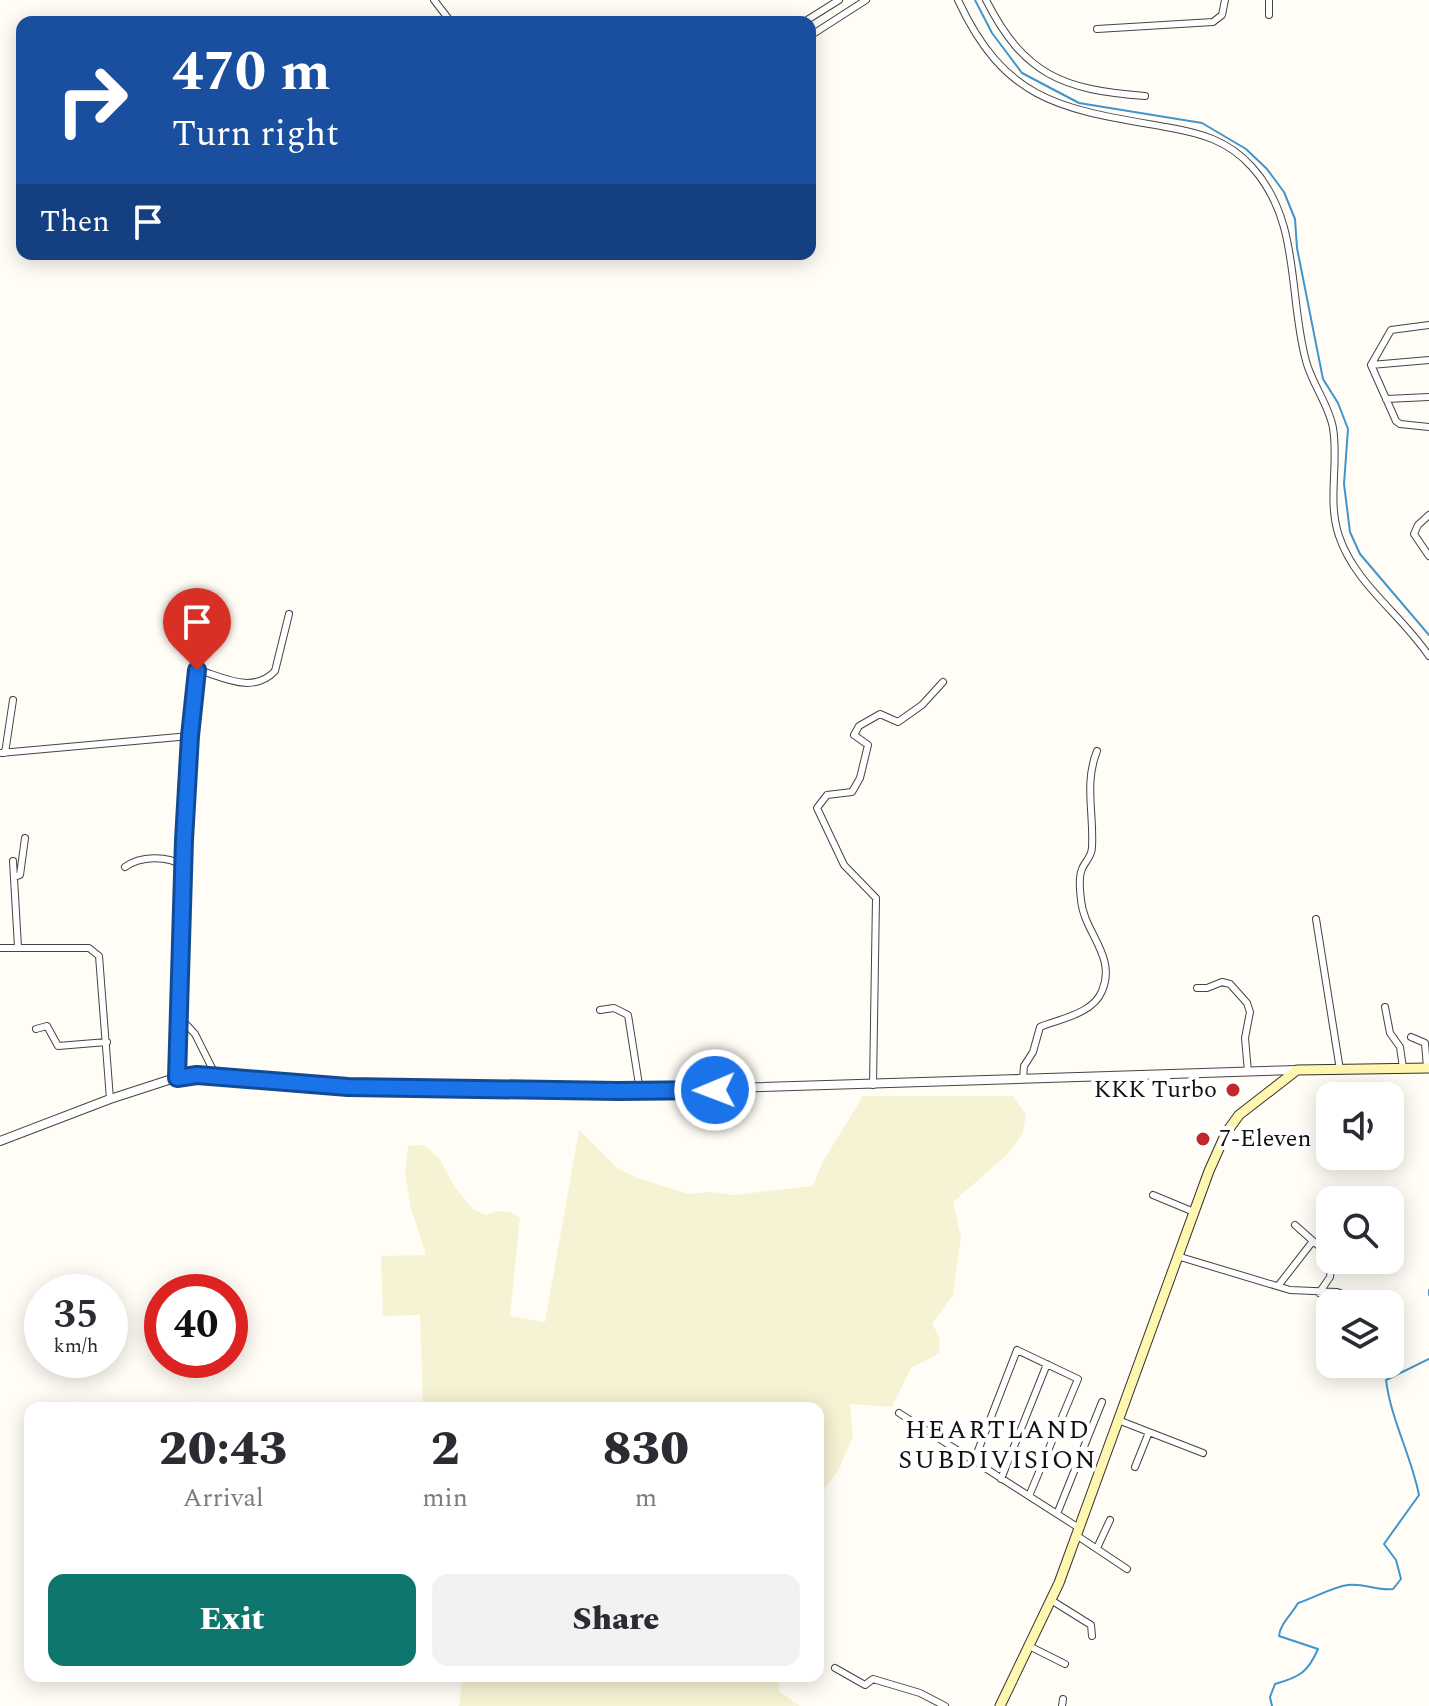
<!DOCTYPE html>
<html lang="en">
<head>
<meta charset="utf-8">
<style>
	body { margin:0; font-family:Spectral,serif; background:#f2f2f3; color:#2b2b33; height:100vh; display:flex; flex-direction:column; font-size:30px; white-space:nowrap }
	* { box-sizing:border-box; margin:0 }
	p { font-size:26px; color:#7c7c81 }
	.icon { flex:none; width:44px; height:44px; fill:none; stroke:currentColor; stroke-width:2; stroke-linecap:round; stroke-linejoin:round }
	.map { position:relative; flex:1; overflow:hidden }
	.details { position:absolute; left:24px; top:1402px; width:800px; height:280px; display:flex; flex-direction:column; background:#fff; border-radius:16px; box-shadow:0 4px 20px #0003 }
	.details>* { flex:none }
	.top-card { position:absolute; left:16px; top:16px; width:800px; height:244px; border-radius:16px; box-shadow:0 4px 20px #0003; background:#1a4fa0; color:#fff; overflow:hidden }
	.fabs { position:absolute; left:1316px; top:1082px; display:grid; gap:16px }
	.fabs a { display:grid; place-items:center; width:88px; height:88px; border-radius:16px; background:#fff; box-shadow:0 4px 20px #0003; font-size:40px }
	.speed { position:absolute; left:24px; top:1274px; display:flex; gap:16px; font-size:40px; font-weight:700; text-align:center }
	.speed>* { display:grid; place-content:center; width:104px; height:104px; border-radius:50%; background:#fff; box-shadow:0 4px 20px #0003; line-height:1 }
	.speed small { font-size:20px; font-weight:400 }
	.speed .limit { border:12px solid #d22; background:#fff; color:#111 }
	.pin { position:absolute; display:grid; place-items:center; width:68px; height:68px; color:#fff; margin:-82px -34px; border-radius:50% 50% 50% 0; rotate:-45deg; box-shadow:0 0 8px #0007 }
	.pin .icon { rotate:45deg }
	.me { position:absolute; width:88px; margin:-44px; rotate:269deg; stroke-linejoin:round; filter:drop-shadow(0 0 6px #0008) }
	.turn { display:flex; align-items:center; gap:28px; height:168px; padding:0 24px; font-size:36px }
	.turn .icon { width:104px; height:104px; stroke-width:2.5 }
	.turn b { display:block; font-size:56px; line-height:68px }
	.then { display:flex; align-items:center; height:76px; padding:0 24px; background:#0003; gap:16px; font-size:30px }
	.eta { display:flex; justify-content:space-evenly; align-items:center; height:136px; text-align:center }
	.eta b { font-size:48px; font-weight:800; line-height:56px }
	.action { display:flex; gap:16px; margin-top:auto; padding:16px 24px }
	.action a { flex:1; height:92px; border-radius:16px; background:#0f766e; color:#fff; font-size:32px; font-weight:800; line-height:92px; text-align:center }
	.action a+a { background:#f2f2f3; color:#2b2b33 }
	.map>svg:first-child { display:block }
	.farmland { fill:#f6f3d4 }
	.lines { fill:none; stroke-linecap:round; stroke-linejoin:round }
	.stream { stroke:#3f96cf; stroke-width:2 }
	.minor-casing { stroke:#444; stroke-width:8 }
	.tertiary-casing { stroke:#444; stroke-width:10 }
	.secondary-casing { stroke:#333; stroke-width:11 }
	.minor { stroke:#fff; stroke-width:6 }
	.tertiary { stroke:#fff; stroke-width:8 }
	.secondary { stroke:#fff6b0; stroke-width:9 }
	.route-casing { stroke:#114b97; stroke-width:20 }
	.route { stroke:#1a73e8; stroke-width:14 }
	.poi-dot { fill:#c4262e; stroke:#fff; stroke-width:3 }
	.labels { text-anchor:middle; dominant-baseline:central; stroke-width:8; stroke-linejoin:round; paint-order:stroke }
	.poi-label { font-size:24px; fill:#111; stroke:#fff; text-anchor:end }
	.neighbourhood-label { font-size:26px; letter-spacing:2px; fill:#111; stroke:#fff }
</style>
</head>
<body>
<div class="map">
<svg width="1429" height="1706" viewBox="0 0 1429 1706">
	<rect width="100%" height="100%" fill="#fffdf5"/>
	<path class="farmland" d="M863,1096H1013L1026,1115L1023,1133L1008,1154L953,1202L961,1237L953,1295L932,1324L939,1336L940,1353L911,1368L892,1407L850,1404L853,1436L840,1467L818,1499V1408H423L420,1315L383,1316L381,1256L426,1255L410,1205L405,1171L408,1146L424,1145L439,1158L456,1189L474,1210L486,1215L496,1211L510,1212L520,1218L510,1316L545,1322L579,1130L617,1168L637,1178L689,1194L710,1192L734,1195L813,1186L822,1163Z
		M463,1676H778L779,1691L800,1706H459Z"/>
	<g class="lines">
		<path class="stream" d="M975,0L992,33L1022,73L1079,103L1202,123L1246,149L1267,169L1284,192L1295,219L1297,248L1323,379L1338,403L1348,429L1344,484L1350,532L1360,554L1429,635
			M1429,1290V1295
			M1272,1706L1270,1697L1275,1684C1300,1677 1308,1672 1318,1649L1279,1636C1280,1624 1292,1614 1298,1603C1314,1598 1332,1587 1348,1585C1364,1583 1377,1591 1393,1589L1401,1579L1396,1560L1384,1544L1419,1495C1411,1455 1391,1420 1386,1380L1429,1359"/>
		<defs>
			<path id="minor" d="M434,0L451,22
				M958,0C1006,104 1064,109 1166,127C1200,133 1228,140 1252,167C1301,221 1288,295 1306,361C1312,384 1329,405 1333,428C1339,464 1327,501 1339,536C1355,584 1401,614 1429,656
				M986,0C1024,75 1063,90 1145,96
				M1269,0V15
				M804,22L839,0
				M1097,29L1213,22L1222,15L1225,0
				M810,36L866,0
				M1429,325L1391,330L1371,365L1396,421L1400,424L1429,427
				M1371,365L1429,360
				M1386,399L1429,397
				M1429,515L1418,525L1414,534L1429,556
				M0,753L190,736L195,671L199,670C225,678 253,694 275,671L289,614
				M5,753L13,700
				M13,861L18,947
				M125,867C140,856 167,855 183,866
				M14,877L20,875L25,838
				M1316,919L1340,1070
				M0,948H89L99,956L110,1099
				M1197,988H1207L1222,982L1230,984L1247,1003L1250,1012L1245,1038L1248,1072
				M1385,1007L1390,1033L1400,1047L1403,1068
				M600,1010L614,1008L628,1015L640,1091
				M184,1022L195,1034L216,1076
				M36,1029L47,1026L58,1046L107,1042
				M1411,1037L1425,1043L1427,1068
				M177,1078L190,736
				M1023,1079L1024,1066L1033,1052L1040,1027C1059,1019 1093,1014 1102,991C1117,956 1084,933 1081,900C1080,891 1078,878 1082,869C1085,861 1092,857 1092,847C1094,814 1084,783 1097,751
				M873,1085L876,898L844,865L817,808L827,795L852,792L860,778L868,745L854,735L859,726L880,714L898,722L922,705L943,682
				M1153,1195L1194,1212
				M1295,1225L1330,1256
				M1177,1256L1290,1290L1337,1292L1369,1304
				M1278,1286L1313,1241
				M1319,1293L1330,1277L1332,1260
				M899,1413L1079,1528
				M1118,1420L1203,1453
				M974,1461L1017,1350L1078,1379L1029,1496
				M1135,1467L1149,1432
				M1001,1479L1047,1364
				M1057,1514L1102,1402
				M1076,1535L1127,1569
				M1097,1548L1110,1520
				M1051,1600L1091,1625L1092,1636
				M1029,1646L1065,1664
				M835,1668L865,1685L873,1679L920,1693L945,1706
				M1062,1706L1063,1699"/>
			<path id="tertiary" d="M0,1141L110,1099L181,1076L197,1075L348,1087L640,1091L1297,1070"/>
			<path id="secondary" d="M1000,1706L1059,1583L1209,1171L1226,1133L1239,1115L1297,1070L1429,1068"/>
		</defs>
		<use href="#minor" class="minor-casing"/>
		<use href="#tertiary" class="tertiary-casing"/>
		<use href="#secondary" class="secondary-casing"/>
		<use href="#minor" class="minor"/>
		<use href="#tertiary" class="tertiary"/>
		<use href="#secondary" class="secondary"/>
	</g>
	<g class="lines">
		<defs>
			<path id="route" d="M197,670L190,736L184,840L177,1078L197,1075L348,1087L618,1091L715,1090"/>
		</defs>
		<use href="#route" class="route-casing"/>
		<use href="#route" class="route"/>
	</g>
	<g class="poi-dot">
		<circle cx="1233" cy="1090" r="8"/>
		<circle cx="1203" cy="1139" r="8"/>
	</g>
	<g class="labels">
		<g class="poi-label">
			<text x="1217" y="1090">KKK Turbo</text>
			<text x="1219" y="1139" text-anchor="start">7-Eleven</text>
		</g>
		<g class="neighbourhood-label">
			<text x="998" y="1430">HEARTLAND<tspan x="998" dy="30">SUBDIVISION</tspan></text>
		</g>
	</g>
</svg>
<div class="fabs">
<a><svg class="icon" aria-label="sound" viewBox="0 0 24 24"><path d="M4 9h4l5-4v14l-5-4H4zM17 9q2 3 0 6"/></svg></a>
<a><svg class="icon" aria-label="search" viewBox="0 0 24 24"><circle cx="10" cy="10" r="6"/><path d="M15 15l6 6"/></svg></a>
<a><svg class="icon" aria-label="layers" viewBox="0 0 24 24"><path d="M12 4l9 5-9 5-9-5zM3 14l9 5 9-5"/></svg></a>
</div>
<div class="speed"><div>35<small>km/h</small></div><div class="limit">40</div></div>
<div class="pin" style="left:197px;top:670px;background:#d93025"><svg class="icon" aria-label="arrive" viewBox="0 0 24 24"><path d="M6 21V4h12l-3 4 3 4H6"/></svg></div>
<svg class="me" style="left:715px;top:1090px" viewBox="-20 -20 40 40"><circle r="17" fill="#1a73e8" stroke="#fff" stroke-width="3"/><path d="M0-11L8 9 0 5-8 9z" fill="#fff"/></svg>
<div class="top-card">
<div class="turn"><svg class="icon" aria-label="right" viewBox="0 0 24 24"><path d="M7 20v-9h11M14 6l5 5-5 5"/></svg><div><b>470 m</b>Turn right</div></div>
<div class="then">Then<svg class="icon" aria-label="arrive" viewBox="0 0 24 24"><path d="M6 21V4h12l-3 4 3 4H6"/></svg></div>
</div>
<section class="details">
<div class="eta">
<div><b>20:43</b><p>Arrival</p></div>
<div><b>2</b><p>min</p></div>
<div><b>830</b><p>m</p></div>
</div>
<div class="action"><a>Exit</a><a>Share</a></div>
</section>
</div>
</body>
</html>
